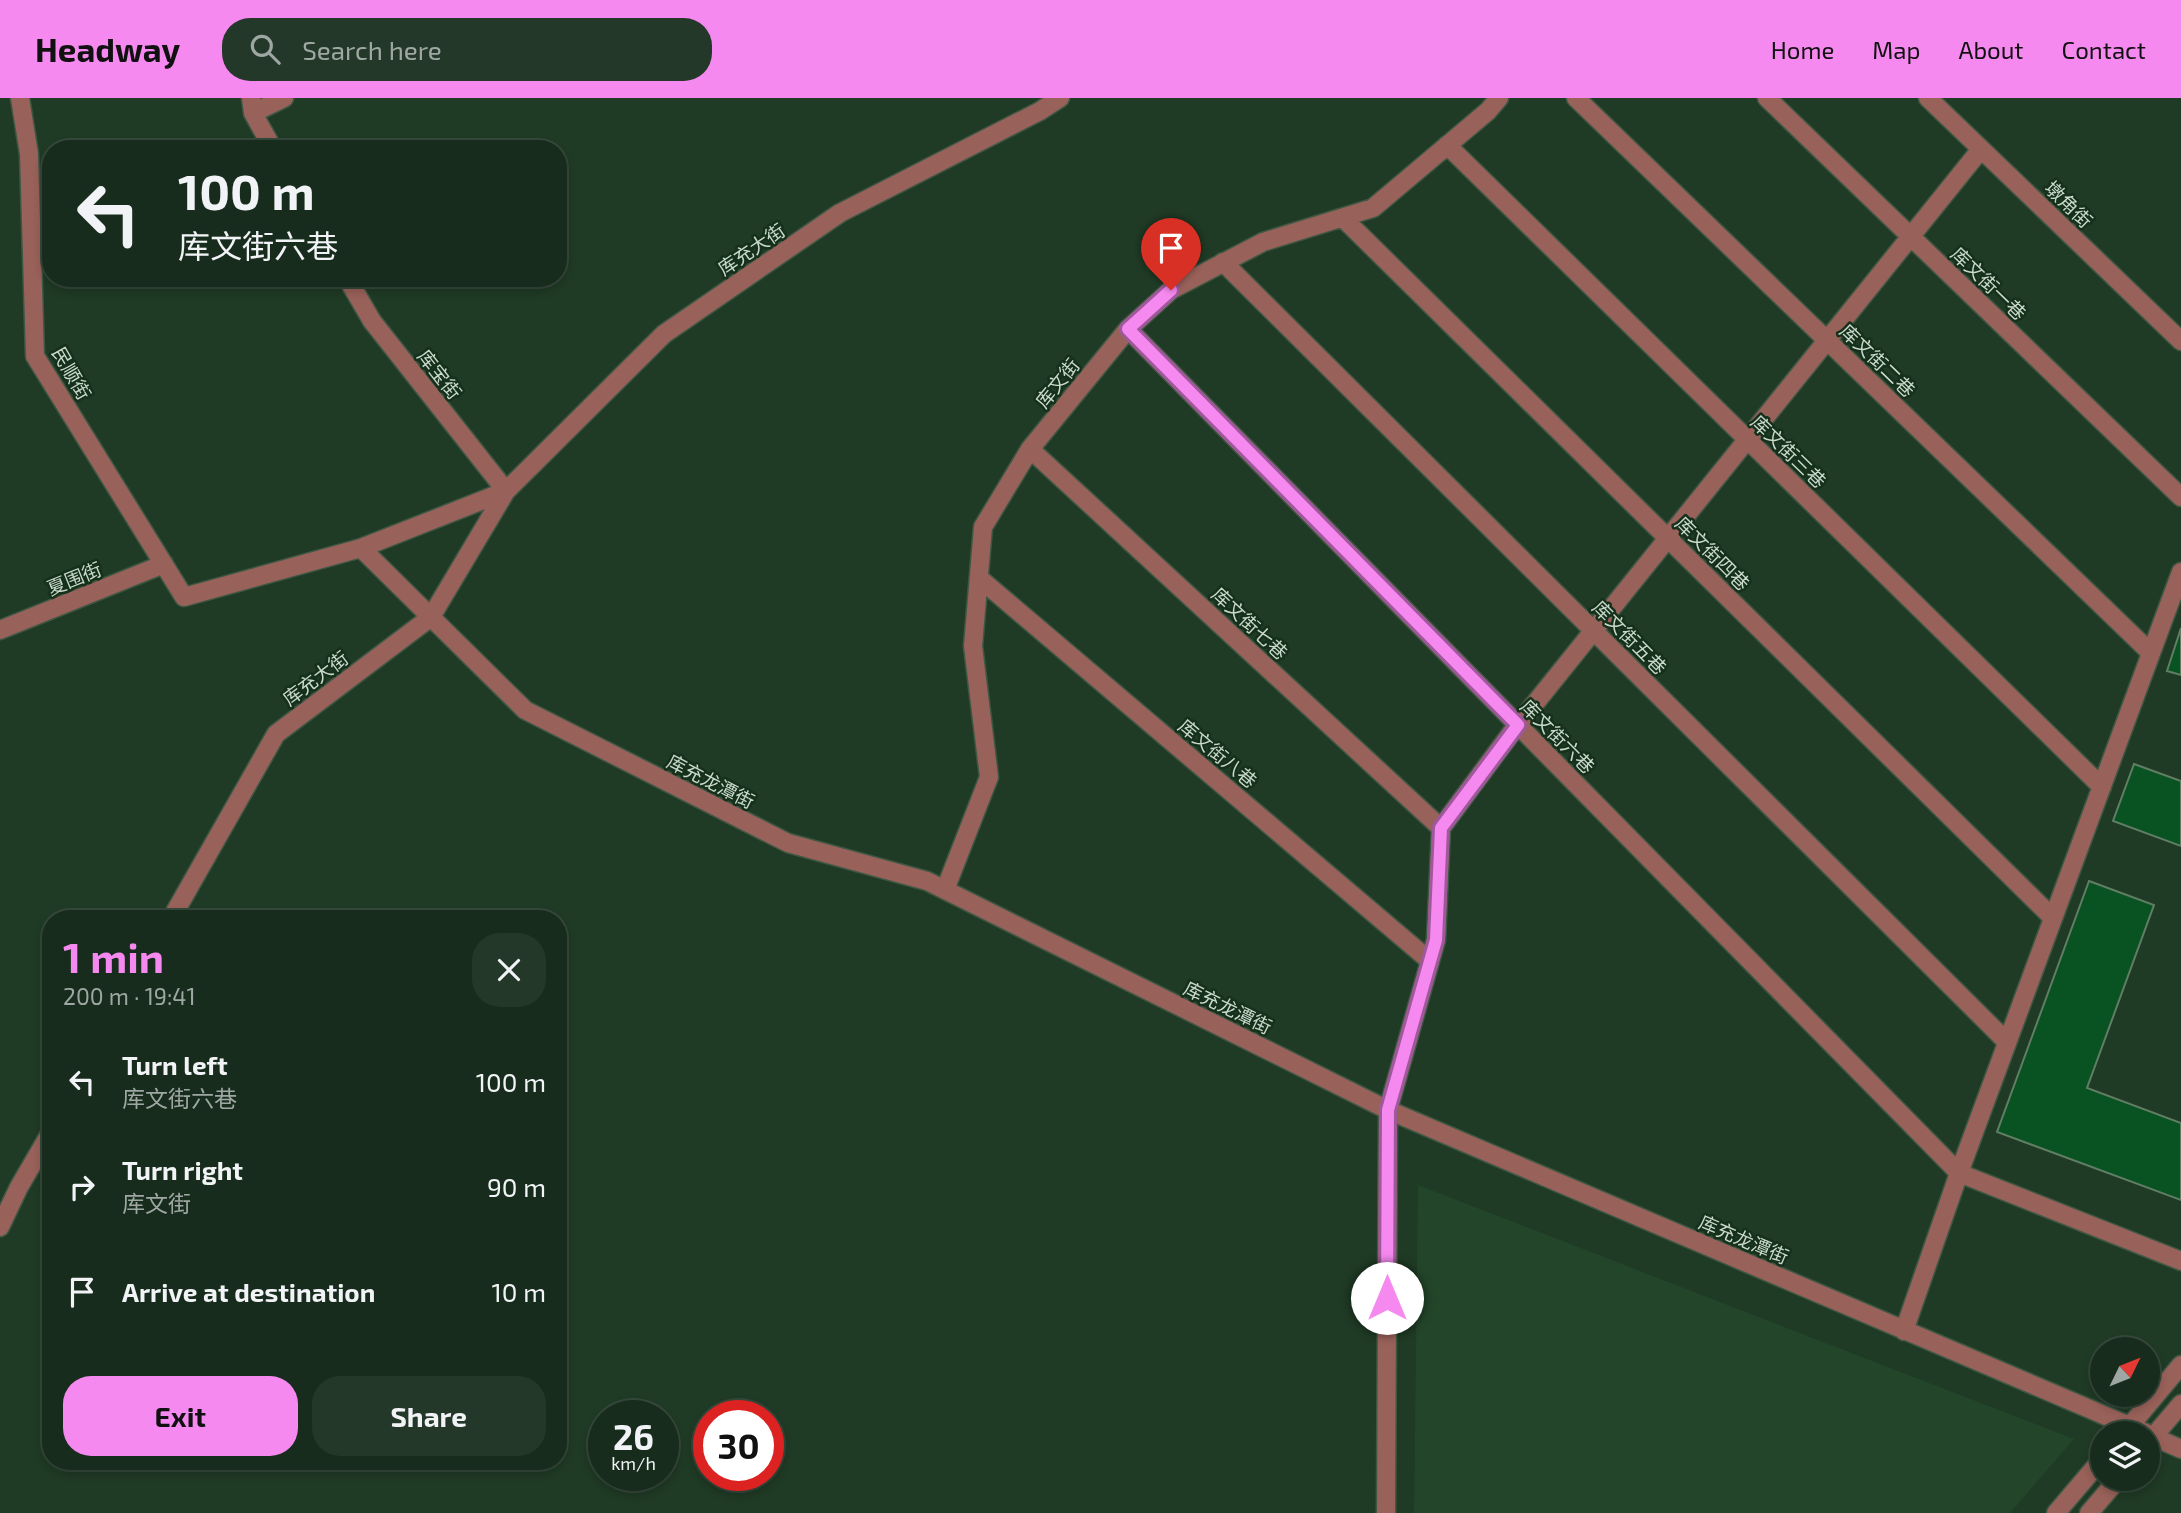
<!DOCTYPE html>
<html lang="en">
<head>
<meta charset="utf-8">
<style>
	body { margin:0; font-family:"Exo 2","Noto Sans SC",sans-serif; background:#243829; color:#f1f3f6; height:100vh; display:flex; flex-direction:column; font-size:26px; white-space:nowrap }
	* { box-sizing:border-box; margin:0 }
	p { font-size:23px; color:#9ea7a3 }
	.icon { flex:none; width:38px; height:38px; fill:none; stroke:currentColor; stroke-width:2; stroke-linecap:round; stroke-linejoin:round }
	.map { position:relative; flex:1; overflow:hidden }
	.side { position:absolute; left:42px; top:812px; width:525px; height:560px; display:flex; flex-direction:column; background:#172c1c; border-radius:28px; box-shadow:0 4px 10px #0003,0 0 0 2px #36483b }
	.side>* { flex:none }
	.hud { position:absolute; left:42px; top:42px; width:525px; height:147px; border-radius:28px; box-shadow:0 4px 10px #0003,0 0 0 2px #36483b; background:#172c1c; color:#f1f3f6; overflow:hidden }
	.needle { width:46px; rotate:47deg }
	.fabs { position:absolute; left:2090px; top:1239px; display:grid; gap:14px }
	.fabs a { display:grid; place-items:center; width:70px; height:70px; border-radius:50%; background:#172c1c; box-shadow:0 4px 10px #0003,0 0 0 2px #36483b; font-size:35px }
	.speed { position:absolute; left:588px; top:1302px; display:flex; gap:14px; font-size:35px; font-weight:700; text-align:center }
	.speed>* { display:grid; place-content:center; width:91px; height:91px; border-radius:50%; background:#172c1c; box-shadow:0 4px 10px #0003,0 0 0 2px #36483b; line-height:1 }
	.speed small { font-size:18px; font-weight:400 }
	.speed .limit { border:10px solid #d22; background:#fff; color:#111 }
	.pin { position:absolute; display:grid; place-items:center; width:60px; height:60px; color:#fff; margin:-72px -30px; border-radius:50% 50% 50% 0; rotate:-45deg; box-shadow:0 0 7px #0007 }
	.pin .icon { rotate:45deg }
	.me { position:absolute; width:77px; margin:-38px; rotate:0deg; stroke-linejoin:round; filter:drop-shadow(0 0 5px #0008) }
	.turn { display:flex; align-items:center; gap:24px; height:147px; padding:0 21px; font-size:32px }
	.turn .icon { width:91px; height:91px; stroke-width:2.5 }
	.turn b { display:block; font-size:49px; line-height:60px }
	.round { display:grid; place-items:center; flex:none; width:74px; height:74px; border-radius:28px; background:#243829 }
	.head { display:flex; align-items:center; justify-content:space-between; height:119px; padding:0 21px }
	h1 { font-size:42px; font-weight:700; line-height:52px; color:#f589ef }
	.button { display:flex; gap:14px; margin-top:auto; padding:14px 21px }
	.button a { flex:1; height:80px; border-radius:28px; background:#f589ef; color:#111; font-size:28px; font-weight:700; line-height:80px; text-align:center }
	.button a+a { background:#243829; color:#f1f3f6 }
	ul { padding:0; list-style:none }
	li { display:flex; align-items:center; gap:21px; height:105px; padding:0 21px }
	li div { flex:1 }
	li b { display:block; font-size:26px }
	li em { font-style:normal }
	header { display:flex; align-items:center; gap:42px; box-sizing:border-box; height:98px; padding:0 35px; background:#f589ef; color:#111 }
	header strong { font-size:33px }
	nav { display:flex; gap:38px; margin-inline-start:auto; font-size:24px }
	.search { width:490px; height:63px; background:#243829; display:flex; align-items:center; gap:18px; box-sizing:border-box; padding:0 24px; border-radius:28px; color:#9ea7a3; font-size:26px }
	.map>svg:first-child { display:block }
	.built { fill:#23452a }
	.building { fill:#095323; stroke:#617e65; stroke-width:2 }
	.lines { fill:none; stroke-linecap:round; stroke-linejoin:round }
	.minor-casing { stroke:#3e5743; stroke-width:21 }
	.minor { stroke:#986159; stroke-width:18 }
	.route-casing { stroke:#9f599b; stroke-width:18 }
	.route { stroke:#f589ef; stroke-width:12 }
	.labels { text-anchor:middle; dominant-baseline:central; stroke-width:5; stroke-linejoin:round; paint-order:stroke }
	.street-label { font-size:19px; fill:#c9d9cb; stroke:#15301b }
</style>
</head>
<body>
<header>
<strong>Headway</strong>
<div class="search"><svg class="icon" aria-label="search" viewBox="0 0 24 24"><circle cx="10" cy="10" r="6"/><path d="M15 15l6 6"/></svg>Search here</div>
<nav><a>Home</a><a>Map</a><a>About</a><a>Contact</a></nav>
</header>
<div class="map">
<svg width="2181" height="1415" viewBox="0 0 2181 1415">
	<rect width="100%" height="100%" fill="#1f3a25"/>
	<path class="built" d="M1418,1087L2074,1341L2010,1415H1414Z"/>
	<path class="building" d="M2181,530V577L2167,573Z
		M2134,666L2181,683V748L2113,723Z
		M2089,783L2154,807L2087,990L2181,1025V1102L1997,1034Z"/>
	<g class="lines">
		<defs>
			<path id="minor" d="M20,0L29,56L35,258L184,499L361,450L506,393L664,236L840,115L1040,13L1060,0
				M251,0L253,15L273,51
				M1576,0L2151,555
				M1767,0L2181,399
				M1928,0L2181,243
				M253,15L284,0
				M1447,47L2102,689
				M1343,120L2053,820
				M1223,164L2007,944
				M1128,231L1959,1075L2181,1163
				M1030,351L1441,730
				M361,450L525,612L788,745L927,783L1388,1012L2146,1335
				M979,480L1430,863
				M0,532L164,466
				M945,792L989,679L973,548L983,429L1030,351L1128,231L1171,192L1263,144L1373,110L1488,13L1499,0
				M171,821L276,636L431,519L506,393L372,223L347,180
				M0,1129L19,1089L51,1034
				M1904,1233L1959,1075L2181,474
				M2124,1335L2181,1267
				M2147,1336L2181,1351
				M2147,1346L2181,1306
				M1386,1415L1388,1012L1436,842L1441,730L1512,634L1981,51
				M2056,1415L2102,1361
				M2089,1415L2118,1381"/>
		</defs>
		<use href="#minor" class="minor-casing"/>
		<use href="#minor" class="minor"/>
	</g>
	<g class="lines">
		<defs>
			<path id="route" d="M1171,192L1128,231L1518,627L1441,730L1436,842L1388,1012L1387,1200"/>
		</defs>
		<use href="#route" class="route-casing"/>
		<use href="#route" class="route"/>
	</g>
	<g class="labels">
		<g class="street-label">
			<text transform="translate(2069 106) rotate(44)">墩角街</text>
			<text transform="translate(751 151) rotate(-34)">库充大街</text>
			<text transform="translate(1989 185) rotate(44)">库文街一巷</text>
			<text transform="translate(1878 262) rotate(44)">库文街二巷</text>
			<text transform="translate(72 275) rotate(60)">民顺街</text>
			<text transform="translate(440 276) rotate(52)">库宝街</text>
			<text transform="translate(1057 285) rotate(-51)">库文街</text>
			<text transform="translate(1789 353) rotate(44)">库文街三巷</text>
			<text transform="translate(1713 455) rotate(45)">库文街四巷</text>
			<text transform="translate(74 480) rotate(-22)">夏围街</text>
			<text transform="translate(1250 525) rotate(43)">库文街七巷</text>
			<text transform="translate(1630 539) rotate(45)">库文街五巷</text>
			<text transform="translate(315 580) rotate(-37)">库充大街</text>
			<text transform="translate(1558 638) rotate(45)">库文街六巷</text>
			<text transform="translate(1218 655) rotate(40)">库文街八巷</text>
			<text transform="translate(711 683) rotate(27)">库充龙潭街</text>
			<text transform="translate(1228 909) rotate(26)">库充龙潭街</text>
			<text transform="translate(1744 1141) rotate(23)">库充龙潭街</text>
		</g>
	</g>
</svg>
<div class="fabs">
<a><svg class="needle" viewBox="-14 -14 28 28"><path d="M0-13l5 13h-10z" fill="#e53935"/><path d="M0 13l5-13h-10z" fill="#9ea7a3"/></svg></a>
<a><svg class="icon" aria-label="layers" viewBox="0 0 24 24"><path d="M12 4l9 5-9 5-9-5zM3 14l9 5 9-5"/></svg></a>
</div>
<div class="speed"><div>26<small>km/h</small></div><div class="limit">30</div></div>
<div class="pin" style="left:1171px;top:192px;background:#d93025"><svg class="icon" aria-label="arrive" viewBox="0 0 24 24"><path d="M6 21V4h12l-3 4 3 4H6"/></svg></div>
<svg class="me" style="left:1387px;top:1200px" viewBox="-20 -20 40 40"><circle r="19" fill="#fff"/><path d="M0-13L10 11 0 6-10 11z" fill="#f589ef"/></svg>
<div class="hud">
<div class="turn"><svg class="icon" aria-label="left" viewBox="0 0 24 24"><path d="M17 20v-9H6M10 6l-5 5 5 5"/></svg><div><b>100 m</b>库文街六巷</div></div>
</div>
<section class="side">
<div class="head"><div><h1>1 min</h1><p>200 m · 19:41</p></div><a class="round"><svg class="icon" aria-label="close" viewBox="0 0 24 24"><path d="M6 6l12 12M18 6L6 18"/></svg></a></div>
<ul>
<li><svg class="icon" aria-label="left" viewBox="0 0 24 24"><path d="M17 20v-9H6M10 6l-5 5 5 5"/></svg><div><b>Turn left</b><p>库文街六巷</p></div><em>100 m</em></li>
<li><svg class="icon" aria-label="right" viewBox="0 0 24 24"><path d="M7 20v-9h11M14 6l5 5-5 5"/></svg><div><b>Turn right</b><p>库文街</p></div><em>90 m</em></li>
<li><svg class="icon" aria-label="arrive" viewBox="0 0 24 24"><path d="M6 21V4h12l-3 4 3 4H6"/></svg><div><b>Arrive at destination</b></div><em>10 m</em></li>
</ul>
<div class="button"><a>Exit</a><a>Share</a></div>
</section>
</div>
</body>
</html>
